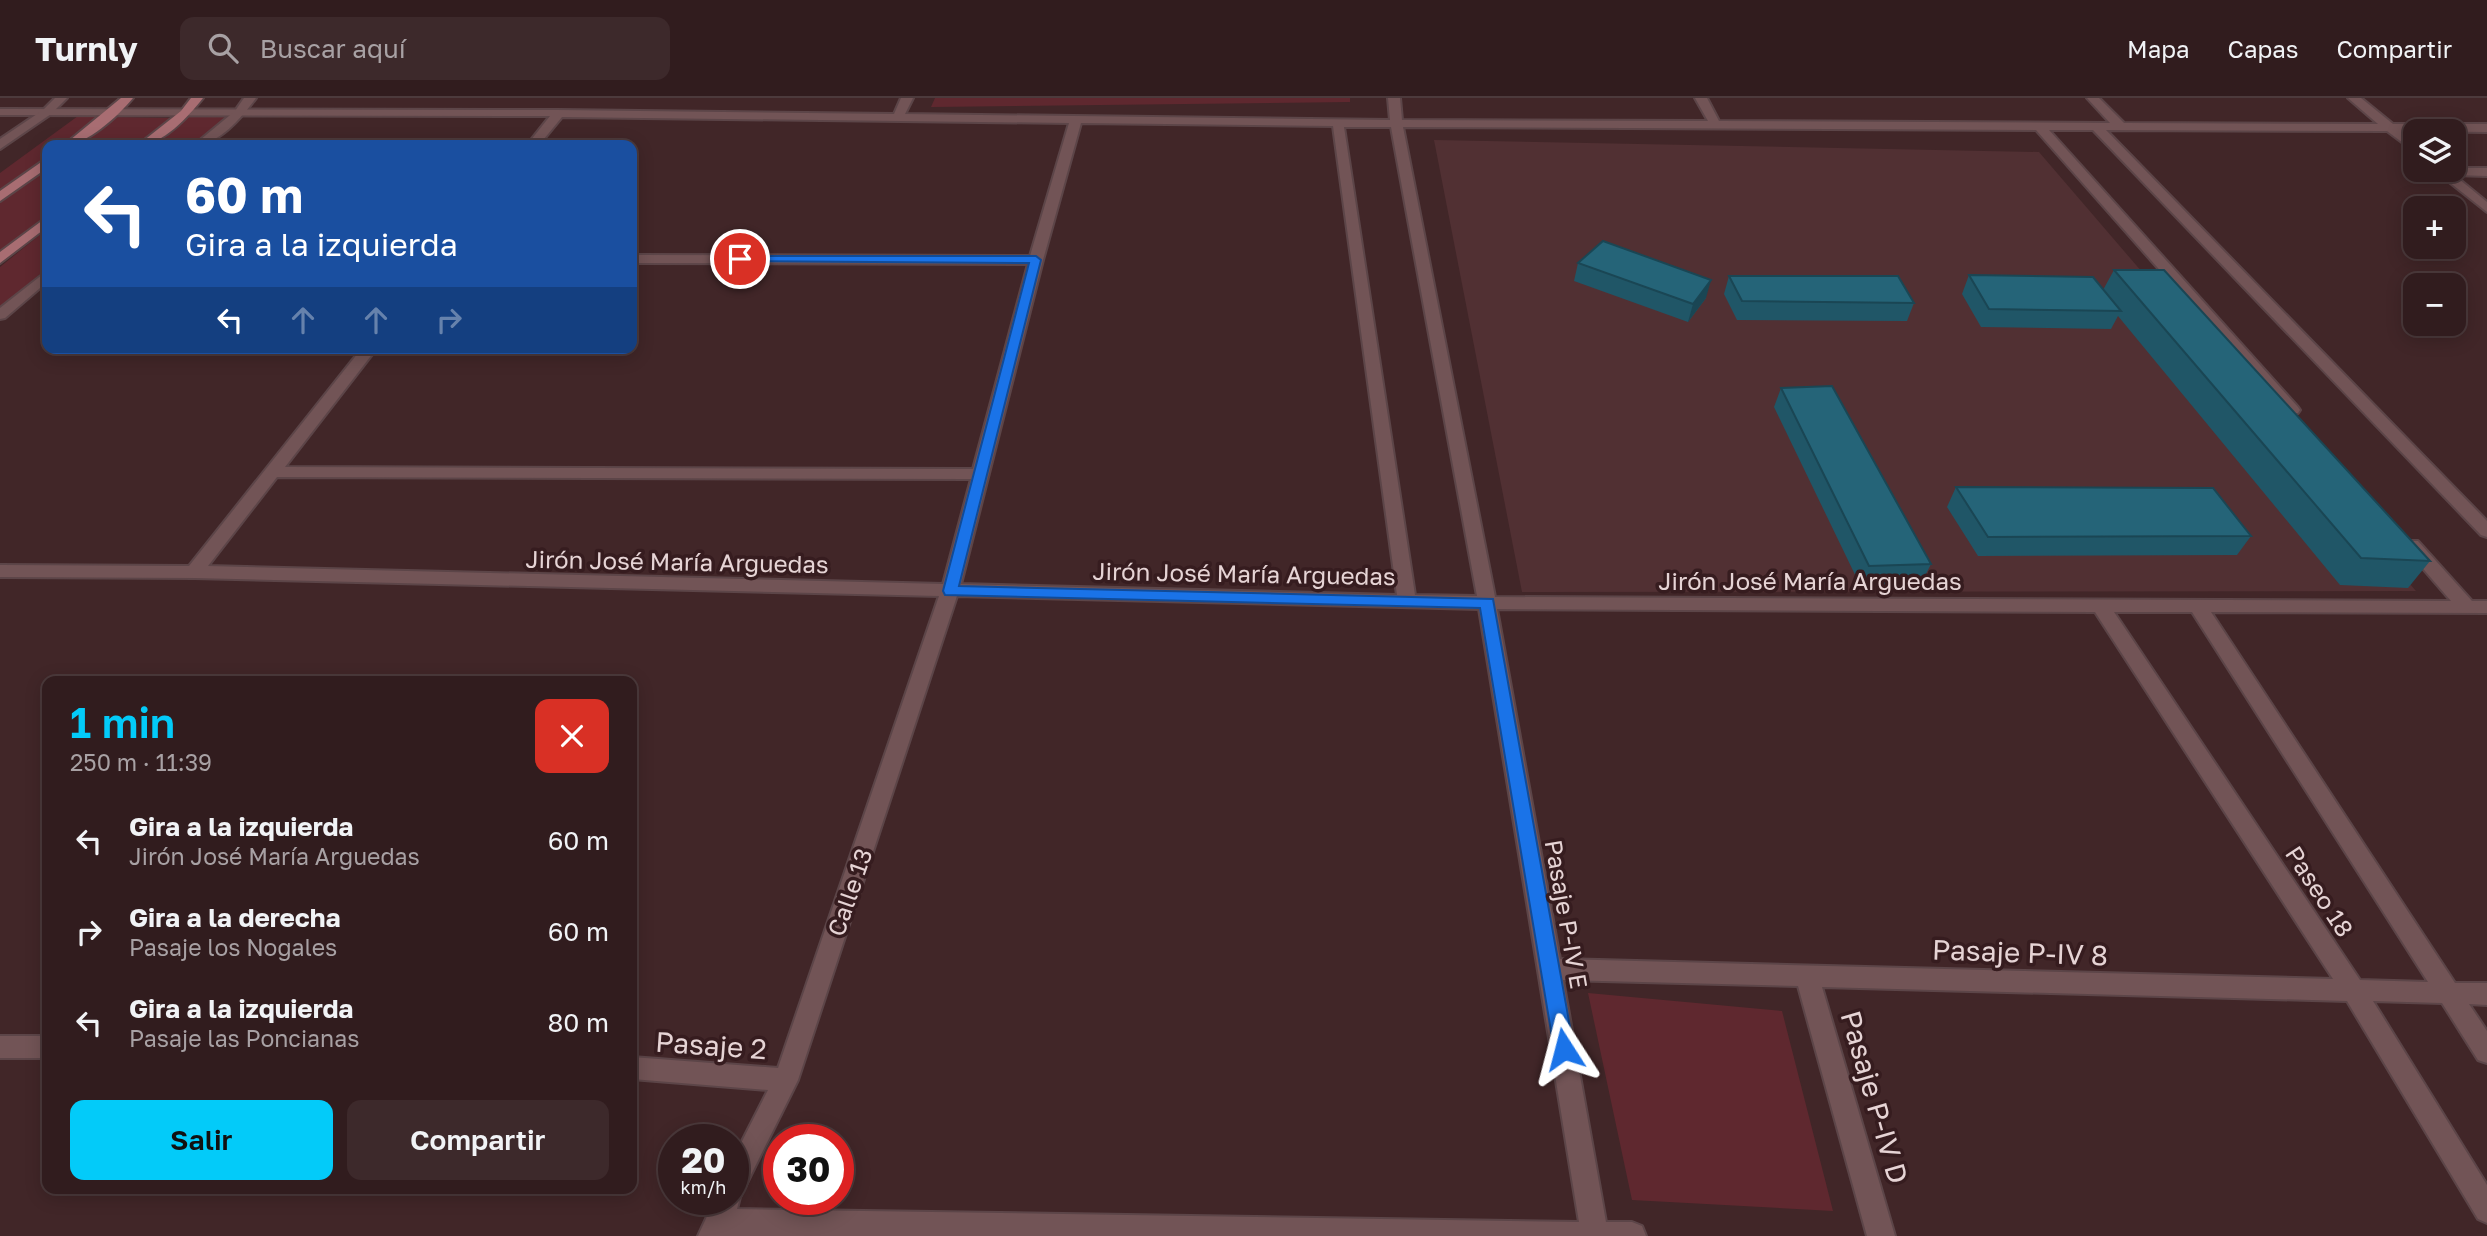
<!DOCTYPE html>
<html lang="es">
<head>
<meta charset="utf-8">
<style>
	body { margin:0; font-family:"Golos Text",sans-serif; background:#3d292b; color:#f1f3f6; height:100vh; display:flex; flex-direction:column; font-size:26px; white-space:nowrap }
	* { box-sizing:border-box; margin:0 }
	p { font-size:23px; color:#a8a1a4 }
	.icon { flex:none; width:38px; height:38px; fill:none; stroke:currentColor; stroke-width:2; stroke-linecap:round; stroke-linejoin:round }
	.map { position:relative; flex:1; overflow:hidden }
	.details { position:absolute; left:42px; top:578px; width:595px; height:518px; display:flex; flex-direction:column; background:#311c1e; border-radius:14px; box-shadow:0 4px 18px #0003,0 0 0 2px #4c3a3c }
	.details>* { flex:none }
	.banner { position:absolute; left:42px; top:42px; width:595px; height:214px; border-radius:14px; box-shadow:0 4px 18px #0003,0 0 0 2px #4c3a3c; background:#1a4fa0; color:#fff; overflow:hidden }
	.fabs { position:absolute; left:2403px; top:21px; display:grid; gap:14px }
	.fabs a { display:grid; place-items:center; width:63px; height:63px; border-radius:14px; background:#311c1e; box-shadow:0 4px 18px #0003,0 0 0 2px #4c3a3c; font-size:35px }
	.speed { position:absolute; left:658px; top:1026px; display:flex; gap:14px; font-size:35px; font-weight:700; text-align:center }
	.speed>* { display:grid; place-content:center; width:91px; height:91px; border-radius:50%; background:#311c1e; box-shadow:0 4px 18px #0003,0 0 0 2px #4c3a3c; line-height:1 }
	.speed small { font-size:18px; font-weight:400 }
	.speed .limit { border:10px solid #d22; background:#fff; color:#111 }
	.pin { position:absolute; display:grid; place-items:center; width:60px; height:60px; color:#fff; margin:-30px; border:4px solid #fff; border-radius:50%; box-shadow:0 2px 7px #0007 }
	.me { position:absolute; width:77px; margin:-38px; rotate:351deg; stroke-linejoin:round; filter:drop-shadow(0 0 5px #0008) }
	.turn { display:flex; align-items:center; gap:24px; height:147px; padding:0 28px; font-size:32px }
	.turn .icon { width:91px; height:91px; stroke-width:2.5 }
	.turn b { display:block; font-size:49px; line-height:60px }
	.lanes { display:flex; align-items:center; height:66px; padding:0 28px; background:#0003; justify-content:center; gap:35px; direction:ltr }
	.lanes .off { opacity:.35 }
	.round { display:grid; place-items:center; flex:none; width:74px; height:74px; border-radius:14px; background:#3d292b }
	.summary { display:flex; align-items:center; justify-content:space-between; height:119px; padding:0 28px }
	h1 { font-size:42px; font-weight:600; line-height:52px; color:#03cbf9 }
	.cta { display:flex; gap:14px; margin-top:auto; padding:14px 28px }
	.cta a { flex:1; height:80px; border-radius:14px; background:#03cbf9; color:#111; font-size:28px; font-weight:600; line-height:80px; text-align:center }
	.cta a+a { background:#3d292b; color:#f1f3f6 }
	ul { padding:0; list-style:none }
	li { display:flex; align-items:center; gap:21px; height:91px; padding:0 28px }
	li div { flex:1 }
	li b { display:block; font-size:26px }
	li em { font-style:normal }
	header { display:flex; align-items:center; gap:42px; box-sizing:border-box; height:98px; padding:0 35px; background:#311c1e; border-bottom:2px solid #4c3a3c }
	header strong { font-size:33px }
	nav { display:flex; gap:38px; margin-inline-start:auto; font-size:24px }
	.search { width:490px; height:63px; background:#3d292b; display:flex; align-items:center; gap:18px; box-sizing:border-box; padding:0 24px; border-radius:14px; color:#a8a1a4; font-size:26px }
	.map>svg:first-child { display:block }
	.built { fill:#513033 }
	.green { fill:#5f282f }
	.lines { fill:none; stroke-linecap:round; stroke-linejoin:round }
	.minor-casing { stroke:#5c4548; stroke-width:4 }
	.tertiary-casing { stroke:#5c4548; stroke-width:4 }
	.primary-casing { stroke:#5c4548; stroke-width:4 }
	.minor { fill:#725456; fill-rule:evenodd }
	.tertiary { fill:#725456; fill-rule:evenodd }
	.primary { fill:#a86d72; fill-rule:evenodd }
	.wall { fill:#205667 }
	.shaded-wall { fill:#1a4654 }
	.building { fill:#256478; stroke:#1a4654; stroke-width:2 }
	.route { fill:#1a73e8; stroke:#114b97; stroke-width:2 }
	.labels { text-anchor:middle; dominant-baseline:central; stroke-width:7; stroke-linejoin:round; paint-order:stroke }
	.street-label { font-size:24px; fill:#e6d4d5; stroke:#361c1f }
	.near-street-label { font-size:28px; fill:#e6d4d5; stroke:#361c1f }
</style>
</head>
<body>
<header>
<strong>Turnly</strong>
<div class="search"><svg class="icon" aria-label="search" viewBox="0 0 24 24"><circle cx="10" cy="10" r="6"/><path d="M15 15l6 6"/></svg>Buscar aquí</div>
<nav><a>Mapa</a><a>Capas</a><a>Compartir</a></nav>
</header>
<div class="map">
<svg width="2487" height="1138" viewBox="0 0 2487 1138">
	<rect width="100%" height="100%" fill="#412628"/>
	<path class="built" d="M1434,42L2039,54L2416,493L1522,494Z"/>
	<path class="green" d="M935,0H1350V4L931,9Z
		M78,18L103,19L63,47H47V59L0,94V75Z
		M187,18L226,19L192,47H153Z
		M114,19L171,20L136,47H77Z
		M47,69V117L0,154V105Z
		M47,131V170L0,210V169Z
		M1588,895L1782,913L1833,1113L1632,1102Z"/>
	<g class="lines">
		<defs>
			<path id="minor" d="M901,0H913L905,16L1390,22L1388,0H1400L1402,22L1708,23L1695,0H1707L1719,23L2110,25L2087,0H2099L2124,25L2378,26L2348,0H2361L2393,26H2487V34L2402,33L2415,44V54L2387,33L2106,32L2487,423V439L2481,437L2093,32H2049L2298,309L2300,312L2298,315H2286L2036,32L1403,29L1495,499L2451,503L2406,451L2403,447L2406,443H2418L2472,503H2487V515L2211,514L2455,885H2487V907L2469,906L2487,933V965L2478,962L2442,905L2373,903L2487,1087V1125L2478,1121L2347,903L1822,889L1895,1138H1867L1798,888L1563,882L1606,1124H1632L1642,1128L1646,1138H698L715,1101H733V1061L768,992L632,981V959L778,970L939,498L194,480L0,479V467L189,468L362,250H377L285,369L973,371L1028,166L632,165V157L1030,158L1069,25L562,19L539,47H527L550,18L0,17V11L559,12L894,16ZM1081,25L1333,28L1397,497L961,486L1043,162ZM1344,29H1391L1477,498L1415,497ZM277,379L971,381L943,486L208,468ZM957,498L1479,511L1579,1124L737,1111L740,1099L798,982ZM1497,511L2095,514L2333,881L1560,861ZM2114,514H2192L2428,884L2360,882Z
				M2454,70H2487V78L2454,77L2487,104V114L2434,72H2454Z
				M0,938H47V960H0Z"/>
			<path id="tertiary" d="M55,0H67L51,16L0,51V41L43,12Z
				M244,0H256C242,19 219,47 194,47L235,13Z
				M47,173V184L5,220L0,221V210Z"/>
			<path id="primary" d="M121,0H133C118,18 87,47 64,47Z
				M191,0H203C188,19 163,47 138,47L181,13Z
				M47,60V70L0,103V93Z
				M47,119V129L0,165V154Z"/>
		</defs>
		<use href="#minor" class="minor-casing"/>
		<use href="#tertiary" class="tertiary-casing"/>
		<use href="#primary" class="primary-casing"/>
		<use href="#minor" class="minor"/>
		<use href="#tertiary" class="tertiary"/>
		<use href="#primary" class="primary"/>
	</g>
	<path class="wall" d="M1578,165L1706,200L1688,224L1574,183Z
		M2114,172L2430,463L2408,490L2340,487L2118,218L2111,231L1981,229L1962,196L1969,177L2103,192Z
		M1729,178L1914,205L1907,223L1737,222L1724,196Z
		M1781,290L1931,466L1921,486L1860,487L1774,309Z
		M1956,389L2251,438L2237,457L1978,458L1947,409Z"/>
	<path class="shaded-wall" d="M1711,182L1706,200L1688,224L1693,206Z"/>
	<path class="building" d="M1603,143L1711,182L1693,206L1578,165Z
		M2114,172H2164L2430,463L2361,460Z
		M1969,177L2093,179L2121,213L1989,211Z
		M1729,178H1898L1914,205L1742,203Z
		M1832,288L1931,466L1869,468L1781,290Z
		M1956,389L2213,390L2251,438L1988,439Z"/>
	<path class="route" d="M740,158H1036L1041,162L959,488L1493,501L1574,951L1571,957L1564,960L1557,957L1554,951L1480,510L945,497L943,493L1029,165L736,163V159Z"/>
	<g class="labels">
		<g class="street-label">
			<text transform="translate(677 463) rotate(1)">Jirón José María Arguedas</text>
			<text transform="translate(1244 475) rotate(1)">Jirón José María Arguedas</text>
			<text x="1810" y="482">Jirón José María Arguedas</text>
			<text transform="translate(2320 793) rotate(57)">Paseo 18</text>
			<text transform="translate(849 794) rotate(-71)">Calle 13</text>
			<text transform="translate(1567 816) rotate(80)">Pasaje P-IV E</text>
		</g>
		<g class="near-street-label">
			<text transform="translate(2020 854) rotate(2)">Pasaje P-IV 8</text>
			<text transform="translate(711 947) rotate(4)">Pasaje 2</text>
			<text transform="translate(1875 999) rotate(74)">Pasaje P-IV D</text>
		</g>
	</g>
</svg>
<div class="fabs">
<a><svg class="icon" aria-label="layers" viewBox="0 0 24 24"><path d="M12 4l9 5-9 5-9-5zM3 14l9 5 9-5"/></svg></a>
<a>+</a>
<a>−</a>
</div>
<div class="speed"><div>20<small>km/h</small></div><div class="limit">30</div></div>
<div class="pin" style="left:740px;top:161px;background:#d93025"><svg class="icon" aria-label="arrive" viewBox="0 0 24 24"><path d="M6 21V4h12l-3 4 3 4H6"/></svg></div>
<svg class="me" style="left:1564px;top:951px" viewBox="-20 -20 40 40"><path d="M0-17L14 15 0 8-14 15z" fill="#1a73e8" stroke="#fff" stroke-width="4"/></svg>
<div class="banner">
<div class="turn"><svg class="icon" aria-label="left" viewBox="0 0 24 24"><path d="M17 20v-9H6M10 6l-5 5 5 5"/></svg><div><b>60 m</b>Gira a la izquierda</div></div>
<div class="lanes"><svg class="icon" aria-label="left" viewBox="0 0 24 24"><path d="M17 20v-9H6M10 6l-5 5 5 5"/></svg><svg class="icon off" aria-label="ahead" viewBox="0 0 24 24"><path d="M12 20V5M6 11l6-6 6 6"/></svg><svg class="icon off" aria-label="ahead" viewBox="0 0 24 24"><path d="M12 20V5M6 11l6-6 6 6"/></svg><svg class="icon off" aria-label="right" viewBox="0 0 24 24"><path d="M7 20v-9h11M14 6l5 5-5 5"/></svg></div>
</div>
<section class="details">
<div class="summary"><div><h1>1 min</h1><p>250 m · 11:39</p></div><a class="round" style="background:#d93025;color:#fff"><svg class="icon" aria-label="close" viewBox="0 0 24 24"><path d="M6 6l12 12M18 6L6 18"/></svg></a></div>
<ul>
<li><svg class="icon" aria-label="left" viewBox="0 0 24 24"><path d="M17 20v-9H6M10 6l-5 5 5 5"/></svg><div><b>Gira a la izquierda</b><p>Jirón José María Arguedas</p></div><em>60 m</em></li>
<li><svg class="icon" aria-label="right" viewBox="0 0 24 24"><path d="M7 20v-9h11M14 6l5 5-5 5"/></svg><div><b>Gira a la derecha</b><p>Pasaje los Nogales</p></div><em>60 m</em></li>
<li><svg class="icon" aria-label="left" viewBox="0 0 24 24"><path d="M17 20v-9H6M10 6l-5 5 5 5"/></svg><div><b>Gira a la izquierda</b><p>Pasaje las Poncianas</p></div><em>80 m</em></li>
</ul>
<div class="cta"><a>Salir</a><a>Compartir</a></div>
</section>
</div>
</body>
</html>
